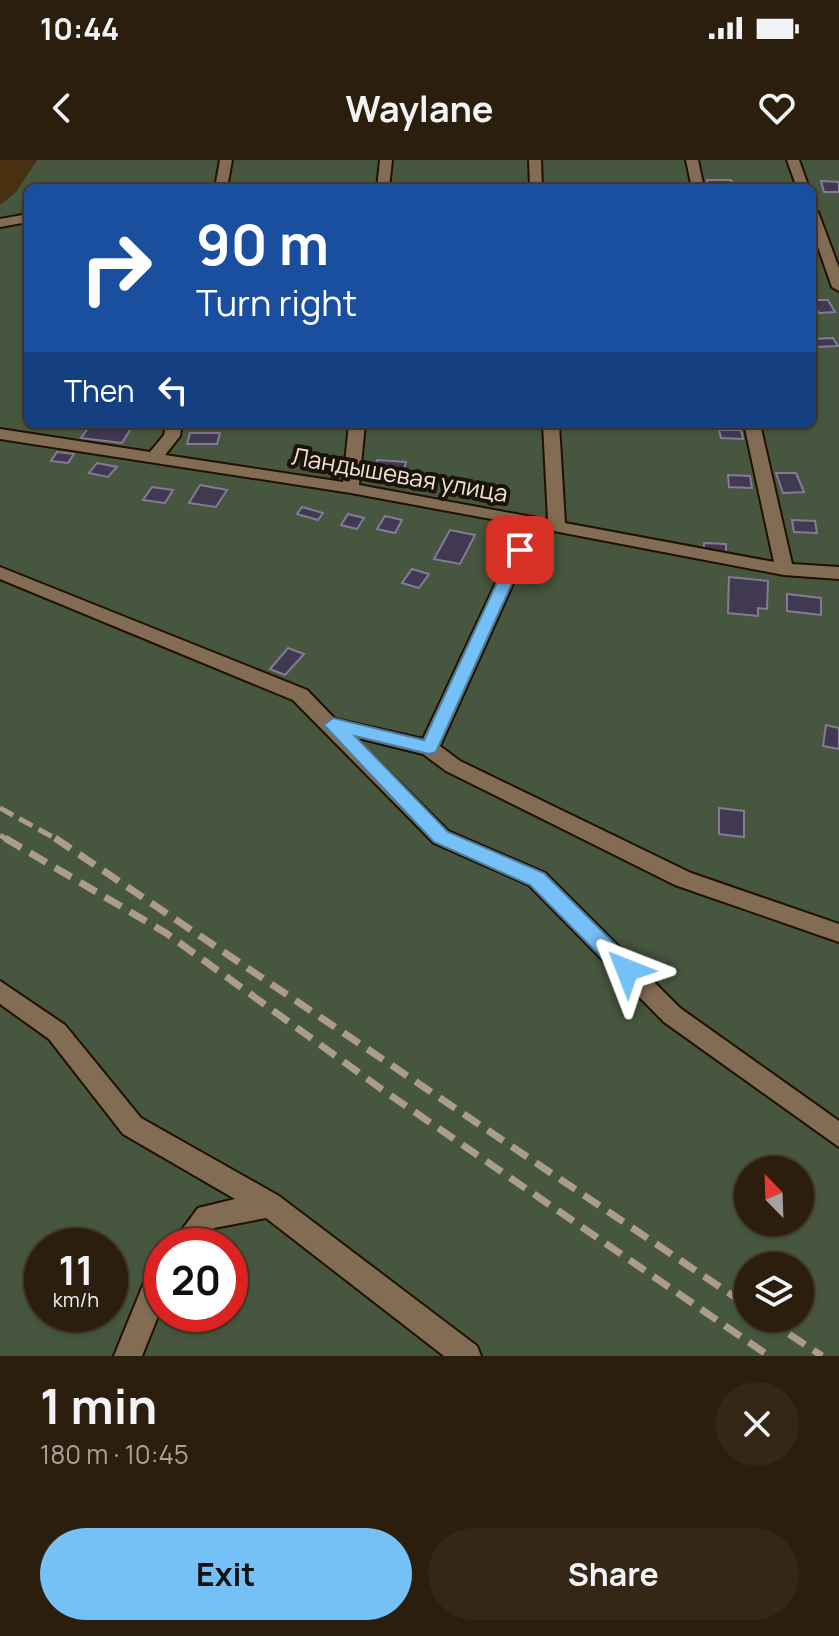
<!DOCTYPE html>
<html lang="en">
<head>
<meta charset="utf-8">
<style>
	body { margin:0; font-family:Manrope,sans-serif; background:#342715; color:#f1f3f6; height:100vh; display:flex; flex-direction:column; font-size:30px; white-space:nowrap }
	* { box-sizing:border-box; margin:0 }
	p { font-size:26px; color:#a6a29d }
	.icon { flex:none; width:44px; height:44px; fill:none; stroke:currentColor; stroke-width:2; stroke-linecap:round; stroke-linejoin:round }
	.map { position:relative; height:1196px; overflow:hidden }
	.details { display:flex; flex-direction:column; background:#2c1e0c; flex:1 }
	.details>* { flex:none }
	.top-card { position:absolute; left:24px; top:24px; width:792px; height:244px; border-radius:12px; box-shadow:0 2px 6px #0004,0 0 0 2px #483c2d; background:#1a4fa0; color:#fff; overflow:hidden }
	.needle { width:52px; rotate:337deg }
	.controls { position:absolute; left:734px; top:996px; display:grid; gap:16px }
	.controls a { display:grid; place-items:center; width:80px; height:80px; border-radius:50%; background:#2c1e0c; box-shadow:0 2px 6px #0004,0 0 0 2px #483c2d; font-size:40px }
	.speed { position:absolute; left:24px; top:1068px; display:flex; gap:16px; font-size:40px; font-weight:700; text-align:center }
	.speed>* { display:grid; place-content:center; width:104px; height:104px; border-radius:50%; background:#2c1e0c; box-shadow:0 2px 6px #0004,0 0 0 2px #483c2d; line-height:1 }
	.speed small { font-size:20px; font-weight:400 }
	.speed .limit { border:12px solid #d22; background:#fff; color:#111 }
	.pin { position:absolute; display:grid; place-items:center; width:68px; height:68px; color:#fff; margin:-34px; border-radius:16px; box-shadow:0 4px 12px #0006 }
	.me { position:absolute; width:88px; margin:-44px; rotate:315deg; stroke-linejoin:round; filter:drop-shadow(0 0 6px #0008) }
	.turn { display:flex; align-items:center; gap:28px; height:168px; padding:0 40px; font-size:36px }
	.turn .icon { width:104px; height:104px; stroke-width:2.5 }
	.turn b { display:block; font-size:56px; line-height:68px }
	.then { display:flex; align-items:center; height:76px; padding:0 40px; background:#0003; gap:16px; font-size:30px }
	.round { display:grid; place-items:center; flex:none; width:84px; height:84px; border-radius:42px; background:#342715 }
	.summary { display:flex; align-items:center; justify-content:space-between; height:136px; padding:0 40px }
	h1 { font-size:48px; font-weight:700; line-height:60px }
	.button { display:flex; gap:16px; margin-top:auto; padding:16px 40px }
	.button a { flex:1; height:92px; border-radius:48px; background:#75c0f6; color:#111; font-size:32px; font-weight:700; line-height:92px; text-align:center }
	.button a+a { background:#342715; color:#f1f3f6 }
	.status { display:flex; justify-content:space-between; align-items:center; height:56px; padding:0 40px; background:#2c1e0c; direction:ltr }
	.status svg { height:22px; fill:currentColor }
	header { display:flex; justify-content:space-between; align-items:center; height:104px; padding:0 40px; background:#2c1e0c; font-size:36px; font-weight:700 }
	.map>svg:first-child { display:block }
	.built { fill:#483011 }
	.green { fill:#47573f; fill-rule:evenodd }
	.building { fill:#413852; stroke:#847a98; stroke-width:2 }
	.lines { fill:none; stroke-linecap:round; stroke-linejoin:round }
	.minor-casing { stroke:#211000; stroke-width:4 }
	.minor { fill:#826c53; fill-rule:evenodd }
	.rail-far1 { stroke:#ac9c8a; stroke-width:5; stroke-dasharray:15 7; stroke-linecap:butt }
	.rail { stroke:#ac9c8a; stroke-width:7; stroke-dasharray:19 10; stroke-linecap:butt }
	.route { fill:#75c0f6; stroke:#4c7da0; stroke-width:2 }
	.labels { text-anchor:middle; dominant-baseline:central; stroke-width:8; stroke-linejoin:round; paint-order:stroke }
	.street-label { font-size:24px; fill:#f0e3d5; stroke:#1b1309 }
</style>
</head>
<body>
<div class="status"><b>10:44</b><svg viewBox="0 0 49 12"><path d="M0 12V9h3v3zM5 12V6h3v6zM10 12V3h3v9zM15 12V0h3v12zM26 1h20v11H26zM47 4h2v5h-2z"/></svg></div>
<header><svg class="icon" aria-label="back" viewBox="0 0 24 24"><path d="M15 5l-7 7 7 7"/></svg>Waylane<svg class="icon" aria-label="heart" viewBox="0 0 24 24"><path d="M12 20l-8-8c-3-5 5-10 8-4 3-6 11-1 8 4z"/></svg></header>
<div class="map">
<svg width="839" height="1196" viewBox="0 0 839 1196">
	<rect width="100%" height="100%" fill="#3b2810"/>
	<path class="built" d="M0,0H37L16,32L0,45Z"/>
	<path class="green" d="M37,0H839V1196H0V45L16,32ZM28,28H812V264H28ZM748,1010H800V1062H748ZM42,1086H110V1154H42ZM162,1086H230V1154H162ZM748,1106H800V1158H748Z"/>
	<path class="building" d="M707,20H731L733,26L709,28Z
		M821,21L839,22V32H824Z
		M812,140H828L835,152L819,153Z
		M833,178L838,186L817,187L813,179Z
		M91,264H123L133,265L122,283L81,278Z
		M719,270H741L743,279L721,278Z
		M190,273H220L217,284H187Z
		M57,292L74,294L68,303L51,301Z
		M377,300L406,302L404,310L375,308Z
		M97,303L117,307L108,317L89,313Z
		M776,313H796L804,332L783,333Z
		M728,315L750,316L752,328L729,327Z
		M200,325L227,330L216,347L189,343Z
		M152,327L173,330L165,343L143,340Z
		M302,347L323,353L318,360L297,354Z
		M348,354L364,358L357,369L341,365Z
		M385,356L402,360L395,373L377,369Z
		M792,360L815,361L817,373L794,372Z
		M450,370L475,375L460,404L434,399Z
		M704,383L726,384V393L704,391Z
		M412,409L429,414L419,428L402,423Z
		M729,417L768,421L767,449L758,448V456L728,453Z
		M787,434L821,438V455L787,451Z
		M288,488L304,494L285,515L270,509Z
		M826,565L839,568V589L823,586Z
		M719,648L744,651V677L719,674Z"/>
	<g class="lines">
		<defs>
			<path id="minor" d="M220,0H232L227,28H215Z
				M380,0H392L389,28H377Z
				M529,0H541L542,28H530Z
				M686,0H698L704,28H692Z
				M787,0H799L809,28H797Z
				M812,48L818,52L839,108V131L832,127L812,70Z
				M28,54V62L0,67V59Z
				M166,264H182L180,276L165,295L343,322L349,264H365L359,325L548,360L543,264H559L565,363L774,402L744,264H760L792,404L839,407V419L784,415L538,368L440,586L460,601L691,713L839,764V782L675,725L446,611L423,594L354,577L448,671L545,713L680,848L839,961V987L664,862L529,725L434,683L293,540L0,419V407L307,530L335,559L423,579L523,365L351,333L0,279V269L150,292L164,275Z
				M0,821L65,865L141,958L279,1036L477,1186L481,1196H444L266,1058L214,1068L200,1086H170L198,1048L235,1039L123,974L49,879L0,844Z
				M162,1099V1146L142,1196H114L152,1103Z"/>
		</defs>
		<use href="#minor" class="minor-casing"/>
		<use href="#minor" class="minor"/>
		<path class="rail-far1" d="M0,648L58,680
			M0,675L8,680"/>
		<path class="rail" d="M5,678L166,773L380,928L769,1196
			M55,678L748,1146
			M765,1158L822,1196"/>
	</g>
	<path class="route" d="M520,385L527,390L436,592L429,594L355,576L448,672L544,713L635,804L638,810L635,816H620L530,725L434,682L324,565L333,558L424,580L512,390Z"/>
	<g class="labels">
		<g class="street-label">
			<text transform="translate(400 314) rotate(10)">Ландышевая улица</text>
		</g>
	</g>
</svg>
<div class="controls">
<a><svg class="needle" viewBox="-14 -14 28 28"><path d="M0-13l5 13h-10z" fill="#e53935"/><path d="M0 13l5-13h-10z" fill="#a6a29d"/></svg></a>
<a><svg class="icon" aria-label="layers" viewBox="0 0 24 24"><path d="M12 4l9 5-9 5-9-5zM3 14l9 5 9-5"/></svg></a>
</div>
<div class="speed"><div>11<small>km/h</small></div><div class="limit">20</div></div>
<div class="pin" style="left:520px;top:390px;background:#d93025"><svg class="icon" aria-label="arrive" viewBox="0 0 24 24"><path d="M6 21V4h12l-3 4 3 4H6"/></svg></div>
<svg class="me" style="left:627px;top:810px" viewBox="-20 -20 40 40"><path d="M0-17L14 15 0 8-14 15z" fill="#75c0f6" stroke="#fff" stroke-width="4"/></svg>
<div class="top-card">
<div class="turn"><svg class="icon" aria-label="right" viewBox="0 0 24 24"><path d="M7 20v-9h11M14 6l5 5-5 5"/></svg><div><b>90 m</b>Turn right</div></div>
<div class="then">Then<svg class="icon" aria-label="left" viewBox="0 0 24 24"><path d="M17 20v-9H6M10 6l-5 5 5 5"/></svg></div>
</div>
</div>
<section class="details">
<div class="summary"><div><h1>1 min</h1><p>180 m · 10:45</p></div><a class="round"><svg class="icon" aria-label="close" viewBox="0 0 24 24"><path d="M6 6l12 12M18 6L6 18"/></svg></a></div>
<div class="button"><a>Exit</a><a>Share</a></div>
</section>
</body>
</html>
